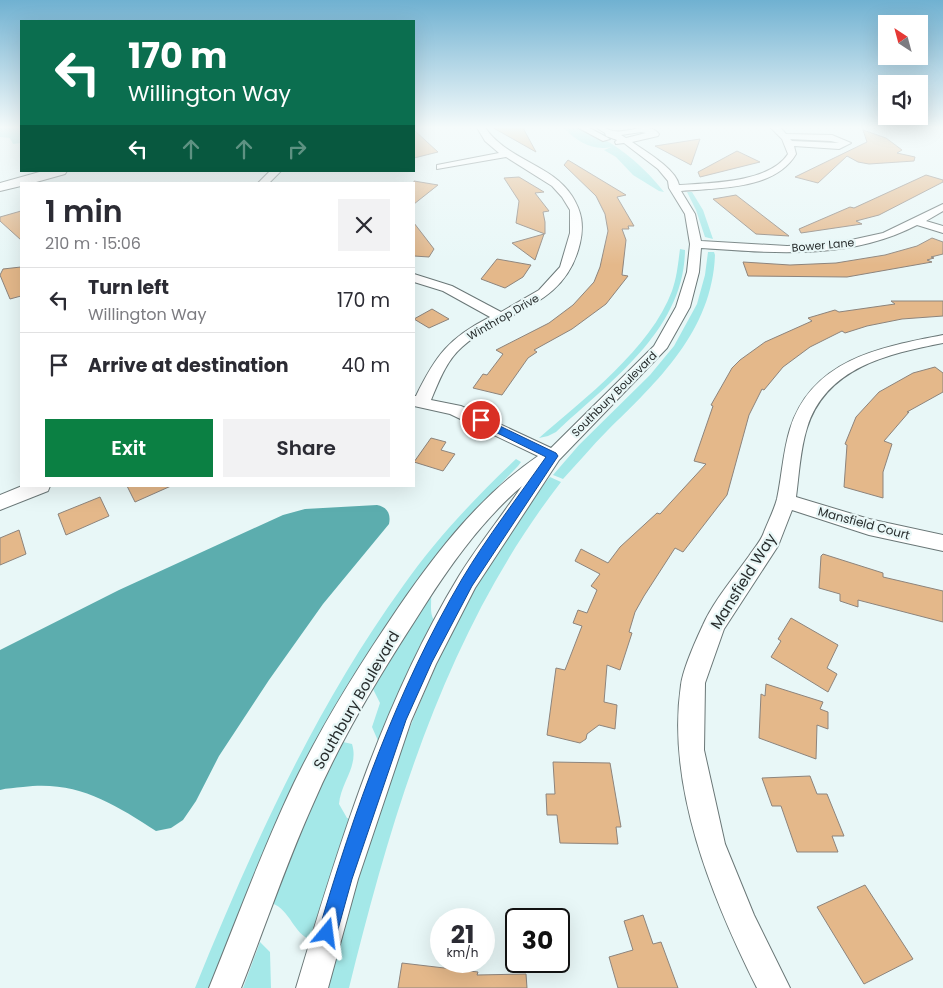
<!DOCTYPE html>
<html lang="en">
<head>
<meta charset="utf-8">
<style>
	body { margin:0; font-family:Poppins,sans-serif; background:#f2f2f3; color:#2b2b33; height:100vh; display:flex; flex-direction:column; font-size:19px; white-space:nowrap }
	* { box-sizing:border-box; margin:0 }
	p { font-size:16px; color:#7c7c81 }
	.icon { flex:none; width:28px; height:28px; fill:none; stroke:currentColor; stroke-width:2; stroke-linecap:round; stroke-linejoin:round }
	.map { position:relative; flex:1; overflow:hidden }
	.sheet { position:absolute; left:20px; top:182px; width:395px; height:305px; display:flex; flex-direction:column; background:#fff; border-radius:0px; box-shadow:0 5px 20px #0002 }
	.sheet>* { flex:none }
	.guide { position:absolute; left:20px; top:20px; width:395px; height:152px; border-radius:0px; box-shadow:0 5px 20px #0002; background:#0b6e4f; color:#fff; overflow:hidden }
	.needle { width:32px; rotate:324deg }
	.buttons { position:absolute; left:878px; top:15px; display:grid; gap:10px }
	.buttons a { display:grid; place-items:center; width:50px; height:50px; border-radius:0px; background:#fff; box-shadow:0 5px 20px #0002; font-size:25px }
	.speed { position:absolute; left:430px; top:908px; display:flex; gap:10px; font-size:25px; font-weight:700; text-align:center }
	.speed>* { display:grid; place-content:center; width:65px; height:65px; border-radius:50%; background:#fff; box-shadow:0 5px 20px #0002; line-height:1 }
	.speed small { font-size:12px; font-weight:400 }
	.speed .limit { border:2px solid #111; border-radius:8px; background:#fff; color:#111 }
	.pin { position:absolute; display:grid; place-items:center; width:42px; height:42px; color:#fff; margin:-21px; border:2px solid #fff; border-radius:50%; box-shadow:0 1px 5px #0007 }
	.me { position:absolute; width:55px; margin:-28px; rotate:16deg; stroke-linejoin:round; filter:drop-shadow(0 0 4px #0008) }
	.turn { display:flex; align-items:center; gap:18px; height:105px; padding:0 25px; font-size:22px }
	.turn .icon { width:65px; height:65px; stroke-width:2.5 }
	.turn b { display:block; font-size:35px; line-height:42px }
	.lanes { display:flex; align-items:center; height:48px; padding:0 25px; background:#0003; justify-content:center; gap:25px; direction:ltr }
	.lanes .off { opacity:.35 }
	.round { display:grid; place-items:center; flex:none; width:52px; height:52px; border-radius:0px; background:#f2f2f3 }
	.headline { display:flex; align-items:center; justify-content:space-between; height:85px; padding:0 25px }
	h1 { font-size:30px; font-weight:600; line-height:38px }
	.primary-button { display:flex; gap:10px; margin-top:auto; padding:10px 25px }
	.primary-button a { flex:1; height:58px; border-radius:0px; background:#0b8043; color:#fff; font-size:20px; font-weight:600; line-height:58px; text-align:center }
	.primary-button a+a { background:#f2f2f3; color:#2b2b33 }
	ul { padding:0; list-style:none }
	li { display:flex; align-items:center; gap:15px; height:65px; padding:0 25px; border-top:1px solid #e1e1e2 }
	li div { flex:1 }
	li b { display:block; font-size:19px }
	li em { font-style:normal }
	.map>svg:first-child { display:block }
	.green { fill:#a4e8e8 }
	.water { fill:#5cadae }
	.building { fill:#e4b88a; stroke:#8d847c }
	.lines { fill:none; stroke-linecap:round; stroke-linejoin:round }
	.street-casing { stroke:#6a7777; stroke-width:2 }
	.secondary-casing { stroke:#6a7777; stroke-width:2 }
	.street { fill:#fff; fill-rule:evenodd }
	.secondary { fill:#fff; fill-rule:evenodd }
	.route { fill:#1a73e8; stroke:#114b97 }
	.labels { text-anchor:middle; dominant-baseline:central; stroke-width:4.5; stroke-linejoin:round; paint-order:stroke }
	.far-street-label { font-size:11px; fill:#272c2c; stroke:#e8f7f7 }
	.street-label { font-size:12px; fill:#272c2c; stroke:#e8f7f7 }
	.near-street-label { font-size:15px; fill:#272c2c; stroke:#e8f7f7 }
</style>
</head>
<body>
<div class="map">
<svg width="943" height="988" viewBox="0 0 943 988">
	<rect width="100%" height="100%" fill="#e8f7f7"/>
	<path class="green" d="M0,126H21V143L13,144L10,138L0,137Z
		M562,126C598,126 643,164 664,192L659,191L633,175L616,157L604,150L612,147C591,151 576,141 562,126Z
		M687,192H692L703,210L713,239L705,237L696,210Z
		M680,249L685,250C684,331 609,382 556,432L548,436L539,438C584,399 651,348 672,291C677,277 678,264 680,249Z
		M708,252H714L715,255C712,331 658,381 607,431C592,446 578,463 563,479L553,475L579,445L650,375L674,346L697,304L705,275Z
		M516,459L521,462L518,466L482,503L450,539L211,988H195C252,848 314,709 403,586C436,539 475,498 516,459Z
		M550,477L561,482C447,629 393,810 349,988H327C359,867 396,747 451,634C479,579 510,524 550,477Z
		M431,592C432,601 429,613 434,620L379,743L372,727L380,703L372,687Z
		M343,742L352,744C359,766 341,782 339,804L347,818L351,819L311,940C293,933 291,911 272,903L319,790Z
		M260,942L270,952L271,988H243Z"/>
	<path class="water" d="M377,505C388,507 391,515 389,524L323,604L269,680L219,756L196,801L183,820L171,828L156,831C113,803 76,780 23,787C15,788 7,788 0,790V650L119,590L283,515L305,509Z"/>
	<path class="building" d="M490,126H522L536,152Z
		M414,130L438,152L414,158Z
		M863,130L886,138L902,150L897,153L915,157L914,161L869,164L858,162L847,156L818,183L795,177L867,142Z
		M700,139L691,165L655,146Z
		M737,151L760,162L700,177L698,172Z
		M568,160L626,195L617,197L634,226H628L629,229H622L626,240L622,275L628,276L606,304L572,329L534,350L537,352L528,358L502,395L473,388L483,374L487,375L503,354L496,350L549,323L573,305L594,282L600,267L608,231L605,214L596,196L564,165Z
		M926,175L943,180V182L879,215L856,221L862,224L801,233L799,229L850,207L854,208Z
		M519,177L544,192L535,193L549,211L543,212L545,222V234L516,223L519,201L504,178Z
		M414,181L438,185L414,204Z
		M736,195L789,236L756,234L713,199Z
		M21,211V240L0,221V217Z
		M414,223L434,249L429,257L414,256Z
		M544,234L535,260L512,243Z
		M932,238L943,242V254L931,257L934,258L927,260L932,262L847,277L748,276L743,262L790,265L836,263L885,255L917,246Z
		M497,259L531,265L523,277L505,288L481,279Z
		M21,267V296L10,299L0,275L3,269Z
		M891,301H943V316L902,319L867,326L845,333L842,331L810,347L783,367L764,390L762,389L749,415L727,495L683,552L675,548L644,596L635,612L629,632L632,633L620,670L607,665L604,702L617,705L615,729L599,725L587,734L586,739L580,743L547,735L556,668L565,670L582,626L573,623L578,610L587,613L597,590L591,586L600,574L575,561L581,549L608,563L620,547L657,513L660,514L706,464L694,461L713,406L711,405L732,368L740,360L765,342L812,321L808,318L835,310L839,312L895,304Z
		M432,309L449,319L429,328L414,319Z
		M935,367L943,373V392L907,412H909L884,441L892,444L883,472V498L844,487L847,445L845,444L856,417L879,392L913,373Z
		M431,438L446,442L441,450L455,454L443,471L414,462Z
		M127,486H171L135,502Z
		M100,497L109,516L66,535L58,514Z
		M19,530L26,554L0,565V538Z
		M823,554L883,573V577L943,591V622L858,600V607L840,601V594L819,588L821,556Z
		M791,618L838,645L827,668L837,674L828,692L771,657L781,641L778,639Z
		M766,684L823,702L820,709L828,712V729L817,725L816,759L759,738L761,694L765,696Z
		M553,762L610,763L621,827H616L618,844L560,843L557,815H547L546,794H555Z
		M810,776L817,794H827L844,836H832L838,852H797L781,806H772L762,778Z
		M865,885L913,959L864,984L817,907Z
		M643,915L653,944L661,942L678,988H618L609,957L633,950L624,921Z
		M402,963L478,972L477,975L526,974L527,988H398Z"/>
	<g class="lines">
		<defs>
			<path id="street" d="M476,126H484C506,160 552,164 572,196C582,212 584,225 580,243C565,309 504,309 462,347C446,361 439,381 431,400L461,406L551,448L654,346L676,307L687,272L690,244L685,214L669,188L668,181L658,169L624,143L616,144L615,142L617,140L606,136L605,133L594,126C604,126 605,129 613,131C628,134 648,120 659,134L658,136L632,142C645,151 676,169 679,185C710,183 769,183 788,154L782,139L769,126H779L786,134L832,135L851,143L839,149L794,146L796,154C775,190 718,188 681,191L695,214L701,241L787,246L833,244L883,233L943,204V211L926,221L943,226V233L917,225C850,260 775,253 701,248L699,272L690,307L667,348L559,460L475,588L436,664L411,721L358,879L328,988H296C338,847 382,703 459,576C478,545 502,516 522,486C479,523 446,571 416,619C378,678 341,739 313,804C286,864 265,927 241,988H209C237,919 262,850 294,783C324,721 360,664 398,608C438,550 480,496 538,456L450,414L414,406V396H416C436,355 449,338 490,317L443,291L414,282V274L452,286L501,312L539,290L560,267L570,233V210L562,197L552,186L506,157L437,169V165L499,153L485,141ZM641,132L646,133L626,138L621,135ZM790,139L831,141L839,143L792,141Z
				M575,126H586L610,139L603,141Z
				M270,171H281L268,184H257Z
				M943,335V343C888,354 826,367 807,428C800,450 799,475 796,497L869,519L943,535V551L869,535L792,510L778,546L724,629L705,683L704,750L725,844L754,915L790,988H757C712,898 666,786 681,685C683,669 696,640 703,625C713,602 734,577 749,556C754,548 761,541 764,532C768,522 774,510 777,499C782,476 783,451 790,429C812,359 881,347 943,335Z
				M22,486H50L48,491L0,510V495Z"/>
			<path id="secondary" d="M43,171H67L65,174L29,184H21V186L0,191V183Z"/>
		</defs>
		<use href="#street" class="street-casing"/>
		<use href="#secondary" class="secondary-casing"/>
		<use href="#street" class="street"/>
		<use href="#secondary" class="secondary"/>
	</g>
	<linearGradient id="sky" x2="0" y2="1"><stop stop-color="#70b1d1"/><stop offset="0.48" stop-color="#f5fbfb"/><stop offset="1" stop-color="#f5fbfb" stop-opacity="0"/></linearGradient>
	<rect width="943" height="265" fill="url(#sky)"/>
	<path class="route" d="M481,417L556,453L558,456L472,586L432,662L406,720L352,879L337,933L334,940L327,943L321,940L318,933C354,811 397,689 462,579C487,537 518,497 546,457L477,423V418Z"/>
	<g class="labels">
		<g class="far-street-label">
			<text transform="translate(823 245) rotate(-5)">Bower Lane</text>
			<text transform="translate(503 317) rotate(-30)">Winthrop Drive</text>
			<text transform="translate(614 394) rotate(-45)">Southbury Boulevard</text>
		</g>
		<g class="street-label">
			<text transform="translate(864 523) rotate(15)">Mansfield Court</text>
		</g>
		<g class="near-street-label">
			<text transform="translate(743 581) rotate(-58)">Mansfield Way</text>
			<text transform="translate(356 700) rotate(-60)">Southbury Boulevard</text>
		</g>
	</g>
</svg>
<div class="buttons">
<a><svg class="needle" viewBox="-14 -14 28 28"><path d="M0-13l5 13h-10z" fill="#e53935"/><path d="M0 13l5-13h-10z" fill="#7c7c81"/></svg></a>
<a><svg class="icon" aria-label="sound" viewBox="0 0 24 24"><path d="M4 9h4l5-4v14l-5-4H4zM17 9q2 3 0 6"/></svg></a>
</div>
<div class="speed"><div>21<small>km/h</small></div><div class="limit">30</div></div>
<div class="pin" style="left:481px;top:420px;background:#d93025"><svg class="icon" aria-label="arrive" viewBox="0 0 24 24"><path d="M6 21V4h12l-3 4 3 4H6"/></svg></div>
<svg class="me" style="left:327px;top:933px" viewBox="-20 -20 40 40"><path d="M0-17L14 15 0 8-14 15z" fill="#1a73e8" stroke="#fff" stroke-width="4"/></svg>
<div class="guide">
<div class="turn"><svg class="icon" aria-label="left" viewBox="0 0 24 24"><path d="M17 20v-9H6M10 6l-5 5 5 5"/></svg><div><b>170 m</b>Willington Way</div></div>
<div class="lanes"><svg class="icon" aria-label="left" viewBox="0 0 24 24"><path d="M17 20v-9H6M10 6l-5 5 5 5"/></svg><svg class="icon off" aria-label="ahead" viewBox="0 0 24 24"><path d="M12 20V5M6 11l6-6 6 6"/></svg><svg class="icon off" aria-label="ahead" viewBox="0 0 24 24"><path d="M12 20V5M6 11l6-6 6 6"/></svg><svg class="icon off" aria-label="right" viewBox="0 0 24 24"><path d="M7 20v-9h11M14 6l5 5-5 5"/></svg></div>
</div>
<section class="sheet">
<div class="headline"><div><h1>1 min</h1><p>210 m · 15:06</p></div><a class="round"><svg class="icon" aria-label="close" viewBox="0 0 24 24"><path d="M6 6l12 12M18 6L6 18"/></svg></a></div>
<ul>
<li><svg class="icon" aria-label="left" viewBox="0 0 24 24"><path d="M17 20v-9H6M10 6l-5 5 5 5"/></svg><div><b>Turn left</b><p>Willington Way</p></div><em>170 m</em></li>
<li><svg class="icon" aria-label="arrive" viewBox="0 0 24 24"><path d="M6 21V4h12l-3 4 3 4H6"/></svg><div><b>Arrive at destination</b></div><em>40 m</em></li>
</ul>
<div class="primary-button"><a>Exit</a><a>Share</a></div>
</section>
</div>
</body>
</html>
